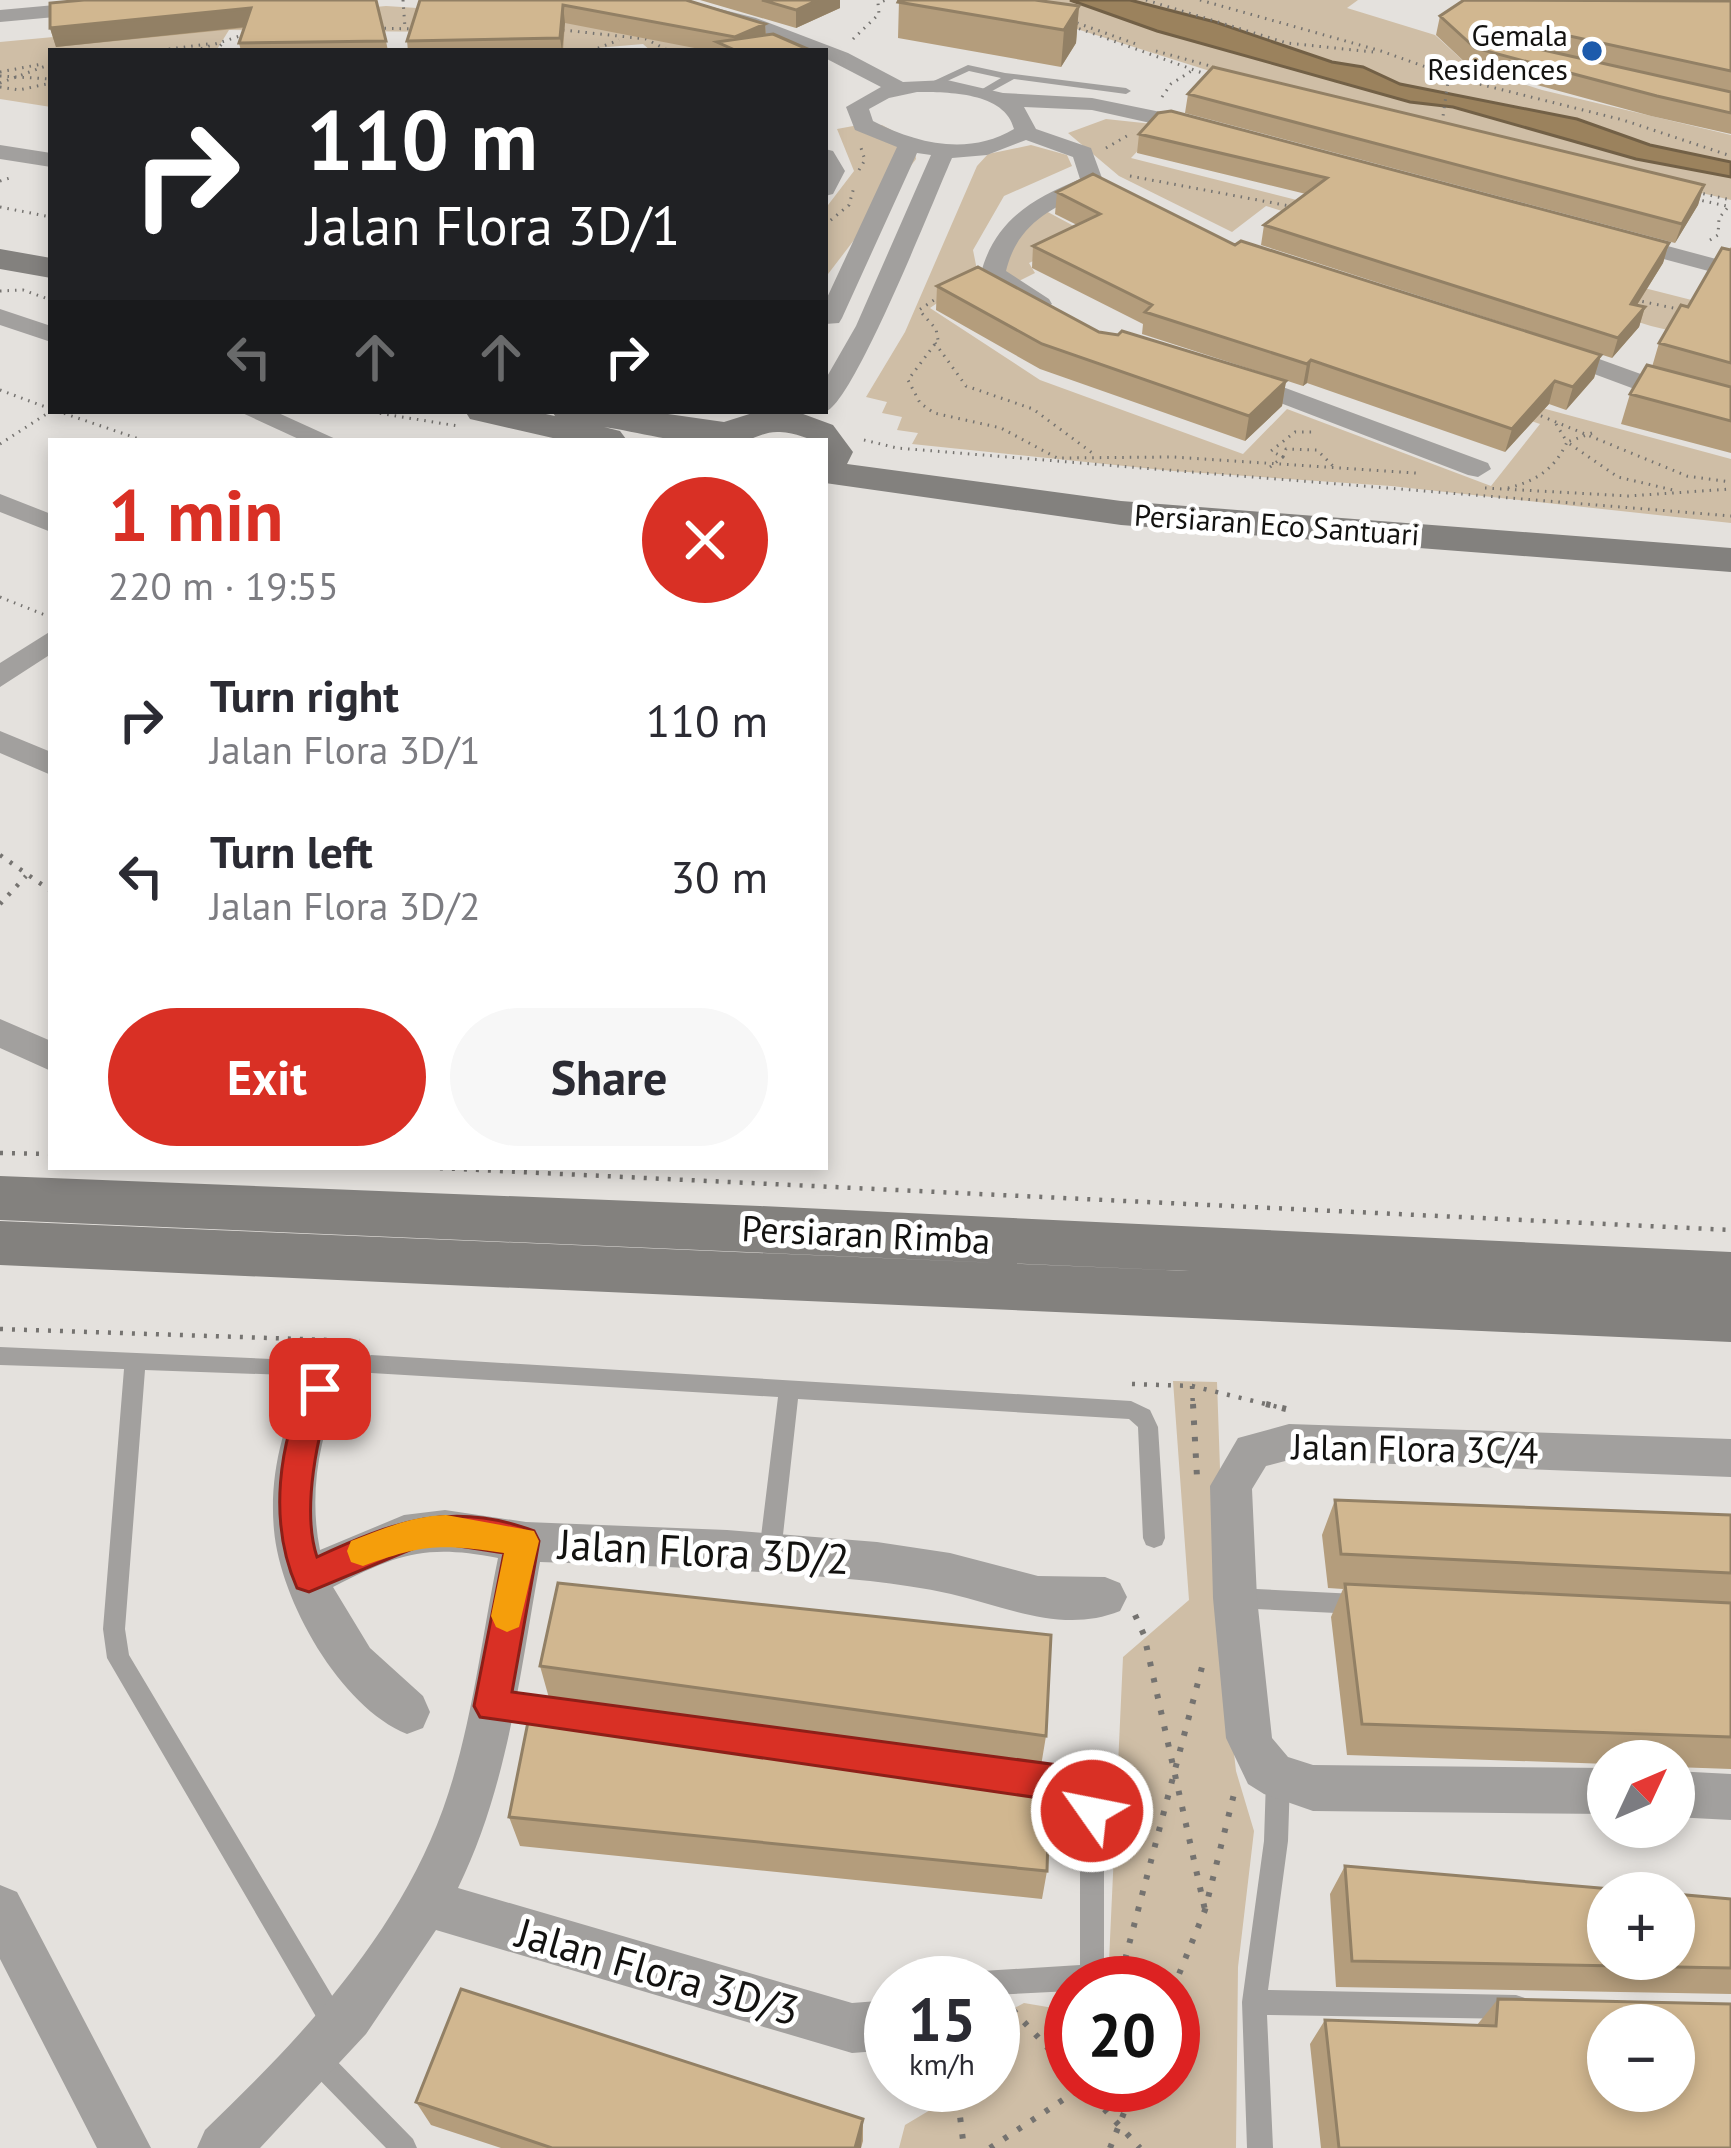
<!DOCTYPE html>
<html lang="en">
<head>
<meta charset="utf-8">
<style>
	body { margin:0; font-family:"PT Sans",sans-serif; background:#f7f7f7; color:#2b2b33; height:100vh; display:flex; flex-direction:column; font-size:45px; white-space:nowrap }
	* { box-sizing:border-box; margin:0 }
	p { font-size:39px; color:#7c7c81 }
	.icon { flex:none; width:66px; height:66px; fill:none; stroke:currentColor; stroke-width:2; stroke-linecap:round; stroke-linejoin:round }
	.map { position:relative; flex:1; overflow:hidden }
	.drawer { position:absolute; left:48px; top:438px; width:780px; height:732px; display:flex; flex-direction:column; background:#fff; border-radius:0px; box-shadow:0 6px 18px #0003 }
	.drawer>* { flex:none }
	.banner { position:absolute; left:48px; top:48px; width:780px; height:366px; border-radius:0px; box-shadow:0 6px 18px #0003; background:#202124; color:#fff; overflow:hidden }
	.needle { width:78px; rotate:46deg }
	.tools { position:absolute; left:1587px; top:1740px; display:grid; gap:24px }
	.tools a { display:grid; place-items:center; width:108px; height:108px; border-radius:50%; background:#fff; box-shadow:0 6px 18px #0003; font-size:60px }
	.speed { position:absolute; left:864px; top:1956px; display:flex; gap:24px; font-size:60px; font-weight:700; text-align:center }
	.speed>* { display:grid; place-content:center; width:156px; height:156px; border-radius:50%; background:#fff; box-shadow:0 6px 18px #0003; line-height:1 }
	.speed small { font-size:30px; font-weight:400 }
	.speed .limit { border:18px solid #d22; background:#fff; color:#111 }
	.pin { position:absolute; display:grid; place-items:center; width:102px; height:102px; color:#fff; margin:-51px; border-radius:24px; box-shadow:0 6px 18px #0006 }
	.me { position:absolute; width:132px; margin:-66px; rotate:303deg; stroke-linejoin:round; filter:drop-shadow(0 0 9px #0008) }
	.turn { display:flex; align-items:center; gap:42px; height:252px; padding:0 60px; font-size:54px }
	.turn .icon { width:156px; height:156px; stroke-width:2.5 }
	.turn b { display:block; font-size:84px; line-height:102px }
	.lanes { display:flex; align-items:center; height:114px; padding:0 60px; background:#0003; justify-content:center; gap:60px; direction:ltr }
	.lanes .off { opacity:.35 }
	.round { display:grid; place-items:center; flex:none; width:126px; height:126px; border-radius:63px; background:#f7f7f7 }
	.overview { display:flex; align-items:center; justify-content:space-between; height:204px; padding:0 60px }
	h1 { font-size:72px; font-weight:700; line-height:90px; color:#d93025 }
	.primary-button { display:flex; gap:24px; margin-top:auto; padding:24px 60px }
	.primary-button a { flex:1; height:138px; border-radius:72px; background:#d93025; color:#fff; font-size:48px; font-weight:700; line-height:138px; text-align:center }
	.primary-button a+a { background:#f7f7f7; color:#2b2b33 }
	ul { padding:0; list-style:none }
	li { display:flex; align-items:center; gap:36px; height:156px; padding:0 60px }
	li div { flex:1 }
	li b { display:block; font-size:45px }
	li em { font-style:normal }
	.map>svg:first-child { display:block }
	.green { fill:#cfbea6 }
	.water { fill:#9b825d; stroke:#726046; stroke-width:3 }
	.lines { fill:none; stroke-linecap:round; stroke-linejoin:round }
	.path-far2 { stroke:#757370; stroke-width:3; stroke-dasharray:1.5 6; stroke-linecap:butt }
	.path-far1 { stroke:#757370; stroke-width:4.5; stroke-dasharray:3 9; stroke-linecap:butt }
	.path { stroke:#757370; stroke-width:6; stroke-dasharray:4.5 12; stroke-linecap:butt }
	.lane { fill:#a2a09e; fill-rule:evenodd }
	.street { fill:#a2a09e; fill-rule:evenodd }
	.secondary { fill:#83817e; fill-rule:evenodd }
	.wall { fill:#b49d7c }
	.shaded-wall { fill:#928065 }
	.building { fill:#d1b790; stroke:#928065; stroke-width:3; fill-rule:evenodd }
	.route { fill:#d93025; stroke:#8d1f18; stroke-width:3 }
	.slow { fill:#f59e0b }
	.poi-dot { fill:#1d5bac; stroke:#fff; stroke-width:4.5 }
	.labels { text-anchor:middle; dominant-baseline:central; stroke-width:10; stroke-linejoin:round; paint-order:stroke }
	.far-poi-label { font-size:30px; fill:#131210; stroke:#fff; text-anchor:end }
	.far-street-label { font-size:30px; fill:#131210; stroke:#fff }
	.street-label { font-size:36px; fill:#131210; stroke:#fff }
	.near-street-label { font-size:42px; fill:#131210; stroke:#fff }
</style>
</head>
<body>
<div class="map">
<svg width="1731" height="2148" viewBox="0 0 1731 2148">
	<rect width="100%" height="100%" fill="#e4e1dd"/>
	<path class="green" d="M985,0H1358L1347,8L1435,35L1470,67L1542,90L1731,135V200L1270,90Z
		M386,6C493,14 602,12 704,51H651L643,44L562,51V33L229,30L216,51H51V107L0,99V42Z
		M1106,119L1162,125L1131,158L1731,310V345L1651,326L1266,206L1232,232L1119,176L1068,133Z
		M864,124L882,125L914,142L916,159L825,278V209L854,171L837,129Z
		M1031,145L1067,155L1072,166L1004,196L973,250L978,275L930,308L1040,380L1243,454L1287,409L1491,486L1540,424L1162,292L1072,243L1029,263L1035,273L1017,282L1002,269L1005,251L1044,210L1182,284L1542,408L1731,459V523L1391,486L1173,471L912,444L918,433L897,430L902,417L882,413L887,402L866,397L905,332L977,166L988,154Z
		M1173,1381L1217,1382L1228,1700L1236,1771L1254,1831L1238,1967L1236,2148H899L905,2125L972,2085H993V2019L1024,2003L1071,2011V2085H1173V1983H1108L1123,1657L1189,1600Z"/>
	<path class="water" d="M1070,0H1130L1215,22L1332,62L1363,67L1400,84L1577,119L1650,145L1731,162V177L1636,159L1453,107L1410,102L1157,31Z"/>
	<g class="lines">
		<path class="path-far2" d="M403,0L405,28
			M1146,0L1287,43L1373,52
			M1200,0L1381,51L1463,80L1623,120L1731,156
			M1077,23L1139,45
			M1072,26L1208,75
			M377,28L414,29
			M563,30L646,39L669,51
			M853,39L879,14L878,3L886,0
			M154,51L208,44
			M194,51L246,34
			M215,51L225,41
			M591,51L619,40
			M1156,51L1214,67
			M0,72L42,64
			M0,76L51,79
			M0,83L51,64
			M0,87L19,90L51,83
			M1162,97L1171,84L1193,70
			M1442,123L1449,75
			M1106,148L1132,133
			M859,170L865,160L861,148
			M1130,176L1295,207
			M0,181L13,177
			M1696,192L1731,200
			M1695,199L1731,207
			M0,207L51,217
			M825,225L849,205L854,187
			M1710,240L1718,235L1719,218L1729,206
			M0,291L23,290L51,300
			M940,296L919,310L936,329L938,340L908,380L920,403L934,413L1001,428L1057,458L1173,457L1416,473
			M1635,300L1683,310
			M935,343L966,386L1033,409L1095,455
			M0,390L51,409
			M57,411L145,441
			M365,411L458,426
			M1534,413L1687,476L1731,482
			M1592,433L1567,442L1618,477L1677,491
			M864,440L897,448L1731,516
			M0,444L51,411
			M1283,457L1286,449L1317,450L1335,468
			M1270,467L1283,457L1271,451L1295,432H1313
			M1485,488L1628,496L1731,489
			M1508,488C1536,481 1555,469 1567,442L1553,419
			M0,597L50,617"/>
		<path class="path-far1" d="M0,855L51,891
			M0,904L26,876
			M0,1153L51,1154
			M416,1167L1731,1230
			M0,1329L360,1341
			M1132,1384L1192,1386L1278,1407
			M1192,1386L1193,1407"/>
		<path class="path" d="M1193,1404L1197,1477
			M1266,1404L1286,1409
			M1135,1615L1144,1635L1205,1910
			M1121,1975L1202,1667
			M1173,1989L1205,1910L1235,1790
			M1013,2010L1071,2073
			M956,2085L964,2148
			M1082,2085L1140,2148
			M990,2148L1084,2086
			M1110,2148L1135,2085"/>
		<path class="lane" d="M968,65L1005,73L1126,88L1131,91L1126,94L1014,79L983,96L978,93L979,91L1001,78L969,71L932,88L923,86Z
			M0,1347L294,1360L297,1366L294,1372L287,1375L145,1370L125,1629L129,1655L343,2014L347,2023L343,2032L334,2036L325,2032L107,1658L103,1629L124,1369L0,1365Z
			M371,1355L1131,1401L1150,1410L1158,1427L1165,1538L1162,1545L1154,1548L1146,1545L1143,1538L1138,1427L1129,1419L798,1399L781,1553L778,1560L770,1563L762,1560L759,1553L778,1397L371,1373L364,1370L361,1364L364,1358Z
			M1235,1588L1356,1594L1364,1597L1367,1604L1364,1611L1356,1614L1235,1608L1227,1605L1224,1598L1227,1591Z
			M492,1695L552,1703L560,1706L563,1714L560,1722L552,1725L492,1717L484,1714L481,1706L484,1698Z
			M1026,1766C1065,1771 1087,1772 1104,1811V1973L1098,1983H1071V1991L993,1995V1983H970L973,1974L982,1971L1080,1965V1811L1065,1796L1018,1786L1014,1778L1018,1770Z
			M1278,1768L1286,1772L1290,1780L1288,1841L1268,1990L1516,1995L1525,1998L1528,2007L1525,2016L1516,2019L1267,2015L1273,2148H1247L1242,2002L1264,1841L1266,1780L1270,1772Z
			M316,2045L325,2049L413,2139L417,2148H386L307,2067L303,2058L307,2049Z"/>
		<path class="street" d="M110,0H187L177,6L0,22V10Z
			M642,0H684L756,18L848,53L903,82L947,80L1003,93L1092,98L1200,120L1211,127L1200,134L1092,110L1024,107L1036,129L1091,148L1102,178L1139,200L1128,207L1091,191C1050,208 1017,225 1006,271L1049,299L1052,304L1040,311L981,273C995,220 1032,199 1080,179L1073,157L1026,140L987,155L952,158C935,196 853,405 825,412V380L856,326L931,155L917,153L842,318L839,323L825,324V302L897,147L855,130L846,107L881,87L825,58V51H810ZM917,92C948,92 1005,92 1014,129C969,156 917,144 873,121L869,109L889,98Z
			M0,145L51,153V167L0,159Z
			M825,149L833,151L845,171L833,194L825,196Z
			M1619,233L1731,263V277L1611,245L1607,240Z
			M0,309L51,326V342L0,325Z
			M1552,342L1674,386L1731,400V416L1656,397L1543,355L1539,350L1543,345Z
			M1237,370L1488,463L1491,469L1478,477L1468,475L1228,383L1224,378Z
			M238,411H274L340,441H303Z
			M0,494L51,514V532L0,512Z
			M51,631V654L0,687V663Z
			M0,731L51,752V775L0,753Z
			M0,1019L51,1041V1071L0,1048Z
			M321,1371L335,1377L341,1389C318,1438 309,1496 320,1550L404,1515L445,1510L526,1522L727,1530L877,1542L950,1553L1038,1576L1105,1577L1120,1583L1127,1597L1120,1611C1063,1634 1007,1607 951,1594C924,1588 897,1584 870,1581C760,1570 650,1566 540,1562C520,1673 508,1786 458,1888L852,2003L891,2000V2050L852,2053L436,1930L366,2034L260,2148H197L205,2130C301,2038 397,1936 443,1809C472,1728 481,1641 498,1558C425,1544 398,1554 333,1587L370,1648L423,1696L430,1712L423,1728L407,1734C340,1707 280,1600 274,1530C269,1477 282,1424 307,1377Z
			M1289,1424L1731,1439V1477L1289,1460L1266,1466L1252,1489L1257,1598L1272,1738L1288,1757L1313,1765L1608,1768V1814L1313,1811L1264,1794L1248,1784L1226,1738L1213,1598L1210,1486L1238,1438Z
			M1674,1771L1731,1774V1820L1674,1817Z
			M0,1885L17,1892L151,2148H97L0,1959Z"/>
		<path class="secondary" d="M0,249L51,258V278L0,269Z
			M465,411H532L555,416L552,411H647L724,422L759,411H795L833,425L853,452L847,464L1121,501L1731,548V572L1121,525L825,483V441C808,441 796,432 780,432C765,431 757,438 744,441C702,451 646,433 604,427L620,431L626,439L566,441L470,419Z
			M0,1176L760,1206L1731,1252V1342L0,1265V1221L1189,1271L0,1220Z"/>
	</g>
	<path class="wall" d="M420,0H686L765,24L766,35L812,51H710L565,23L563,51H408L407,41Z
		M700,0H840V8L796,28Z
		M899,0H1042L1079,6L1076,43L1061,67L898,38Z
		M1731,1V134L1651,116L1470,67L1436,35L1440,16Z
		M50,3L386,41L388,51H241L239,43L244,28L56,47L50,28Z
		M1188,94L1704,185L1698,205L1675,243L1185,113Z
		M1139,134L1669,243L1663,263L1637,305L1645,307L1639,327L1612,358L1261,245L1264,225L1306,194L1137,153Z
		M1057,192L1601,355L1594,378L1566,410L1549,404L1505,452L1307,383L1303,386L1142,334L1143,324L1032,268L1033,246L1077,225L1055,214Z
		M1731,247V453L1621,424L1630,394L1652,367L1659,343L1688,307Z
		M937,286L1099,332L1286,381L1282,406L1245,441L1040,369L936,310Z
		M1335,1500L1731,1515V1769L1674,1767V1761H1608V1764L1347,1755L1331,1617L1343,1589L1328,1588L1322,1535Z
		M540,1666L1046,1736L1041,1766L1047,1871L1042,1899L520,1846L509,1817L549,1698Z
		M1345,1866L1731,1899V1994L1336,1987L1330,1894Z
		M1498,1999L1731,2148H1321L1310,2044L1325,2020L1477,2025Z
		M416,2102L863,2119V2141L861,2148H501L431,2125Z"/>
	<path class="shaded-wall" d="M818,0H840V8L796,28V10Z
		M563,5L565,23L562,51L560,38Z
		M1079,6L1076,43L1061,67L1064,30Z
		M251,8L255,26L56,47L50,28Z
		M765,24L766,42L736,51L735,37Z
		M1542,30L1537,49L1525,52L1530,33Z
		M1704,185L1698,205L1675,243L1682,224Z
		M1669,243L1663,263L1625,324L1631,304Z
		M1645,307L1639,327L1612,358L1618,338Z
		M1601,355L1594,378L1566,410L1573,387Z
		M1311,360L1307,383L1303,386L1307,364Z
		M1286,381L1282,406L1245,441L1249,416Z
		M1555,381L1549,404L1505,452L1512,429Z
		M863,2119L861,2148H855Z"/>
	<path class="building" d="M84,0H376L386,41L239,43L251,8L50,28V3Z
		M420,0H686L765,24L735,37L563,5L560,38L407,41Z
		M762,0H818L796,10Z
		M899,0H1035L1079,6L1064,30L898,2Z
		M1464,0L1731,1V71L1542,30L1530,33V47L1731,92V113L1657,96L1475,48L1440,16Z
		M773,34L812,51H737L717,42Z
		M1213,67L1704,185L1682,224L1188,94Z
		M1171,111L1669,243L1631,304L1645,307L1618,338L1264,225L1327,178L1139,134L1158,113Z
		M1093,174L1235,245L1241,241L1601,355L1573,387L1555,381L1512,429L1311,360L1307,364L1145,312L1152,305L1033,246L1100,214L1057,192Z
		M1722,248L1731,250V363L1659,343L1681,305L1688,307Z
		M978,267L1099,332L1118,335L1122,331L1286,381L1249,416L1042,344L937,286Z
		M1647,365L1731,387V421L1630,394Z
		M1335,1500L1731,1515V1573L1341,1554Z
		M558,1583L1051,1635L1046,1736L540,1666Z
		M1345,1584L1731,1603V1737L1362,1724Z
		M533,1697L1050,1767L1047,1871L509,1817Z
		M1345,1866L1658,1893H1608V1959H1674V1894L1731,1899V1968L1352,1961Z
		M461,1989L863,2119L855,2148H552L416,2102Z
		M1498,1999L1731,2004V2148H1339L1325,2020L1496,2026ZM1608,2025H1674V2091H1608Z"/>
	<path class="route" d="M320,1376L331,1380L336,1389C316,1430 302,1512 317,1557C392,1522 452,1500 534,1531L539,1541L512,1692L1073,1767L1100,1783L1110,1811L1105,1823L1092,1829L1080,1823L1067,1802L480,1717L474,1706L504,1553L446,1544L419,1546L309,1592L297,1588C268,1522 278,1442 309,1380Z"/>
	<path class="slow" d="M446,1515L534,1531L539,1541L519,1627L507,1632L496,1627L491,1616L504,1553C440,1544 424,1544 363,1566L351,1562L347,1551L351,1541C383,1529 412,1516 446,1515Z"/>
	<circle class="poi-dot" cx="1592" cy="51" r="12"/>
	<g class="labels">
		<g class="far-poi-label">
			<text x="1568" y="34">Gemala<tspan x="1568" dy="34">Residences</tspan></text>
		</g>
		<g class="far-street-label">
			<text transform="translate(1277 524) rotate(4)">Persiaran Eco Santuari</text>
		</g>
		<g class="street-label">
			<text transform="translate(866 1234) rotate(3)">Persiaran Rimba</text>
			<text transform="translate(1415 1448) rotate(1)">Jalan Flora 3C/4</text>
		</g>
		<g class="near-street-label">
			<text transform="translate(704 1551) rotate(3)">Jalan Flora 3D/2</text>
			<text transform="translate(658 1971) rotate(16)">Jalan Flora 3D/3</text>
		</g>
	</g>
</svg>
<div class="tools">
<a><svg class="needle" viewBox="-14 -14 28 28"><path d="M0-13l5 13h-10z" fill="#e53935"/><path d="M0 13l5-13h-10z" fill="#7c7c81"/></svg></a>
<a>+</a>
<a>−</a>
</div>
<div class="speed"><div>15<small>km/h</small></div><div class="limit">20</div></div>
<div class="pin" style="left:320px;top:1389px;background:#d93025"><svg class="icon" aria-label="arrive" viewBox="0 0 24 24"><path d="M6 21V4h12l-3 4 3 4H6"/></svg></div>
<svg class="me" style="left:1092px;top:1811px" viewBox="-20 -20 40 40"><circle r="17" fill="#d93025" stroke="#fff" stroke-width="3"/><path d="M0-11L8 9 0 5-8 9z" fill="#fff"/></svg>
<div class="banner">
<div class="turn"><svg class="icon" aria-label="right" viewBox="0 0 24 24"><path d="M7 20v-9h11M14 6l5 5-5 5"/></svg><div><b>110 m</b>Jalan Flora 3D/1</div></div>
<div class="lanes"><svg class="icon off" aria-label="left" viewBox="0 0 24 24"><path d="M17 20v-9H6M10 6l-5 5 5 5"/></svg><svg class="icon off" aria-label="ahead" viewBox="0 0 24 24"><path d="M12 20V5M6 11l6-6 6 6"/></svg><svg class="icon off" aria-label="ahead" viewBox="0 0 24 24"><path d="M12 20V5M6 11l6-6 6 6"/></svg><svg class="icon" aria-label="right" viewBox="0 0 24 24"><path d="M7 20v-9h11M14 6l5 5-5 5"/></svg></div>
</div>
<section class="drawer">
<div class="overview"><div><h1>1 min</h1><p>220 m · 19:55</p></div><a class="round" style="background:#d93025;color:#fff"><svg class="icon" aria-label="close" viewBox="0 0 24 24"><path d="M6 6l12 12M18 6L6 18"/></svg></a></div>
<ul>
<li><svg class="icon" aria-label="right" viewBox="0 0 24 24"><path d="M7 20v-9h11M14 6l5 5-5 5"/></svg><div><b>Turn right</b><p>Jalan Flora 3D/1</p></div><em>110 m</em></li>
<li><svg class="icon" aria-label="left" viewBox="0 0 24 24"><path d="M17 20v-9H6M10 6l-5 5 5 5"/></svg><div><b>Turn left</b><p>Jalan Flora 3D/2</p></div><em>30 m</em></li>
</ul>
<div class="primary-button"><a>Exit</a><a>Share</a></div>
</section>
</div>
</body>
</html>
